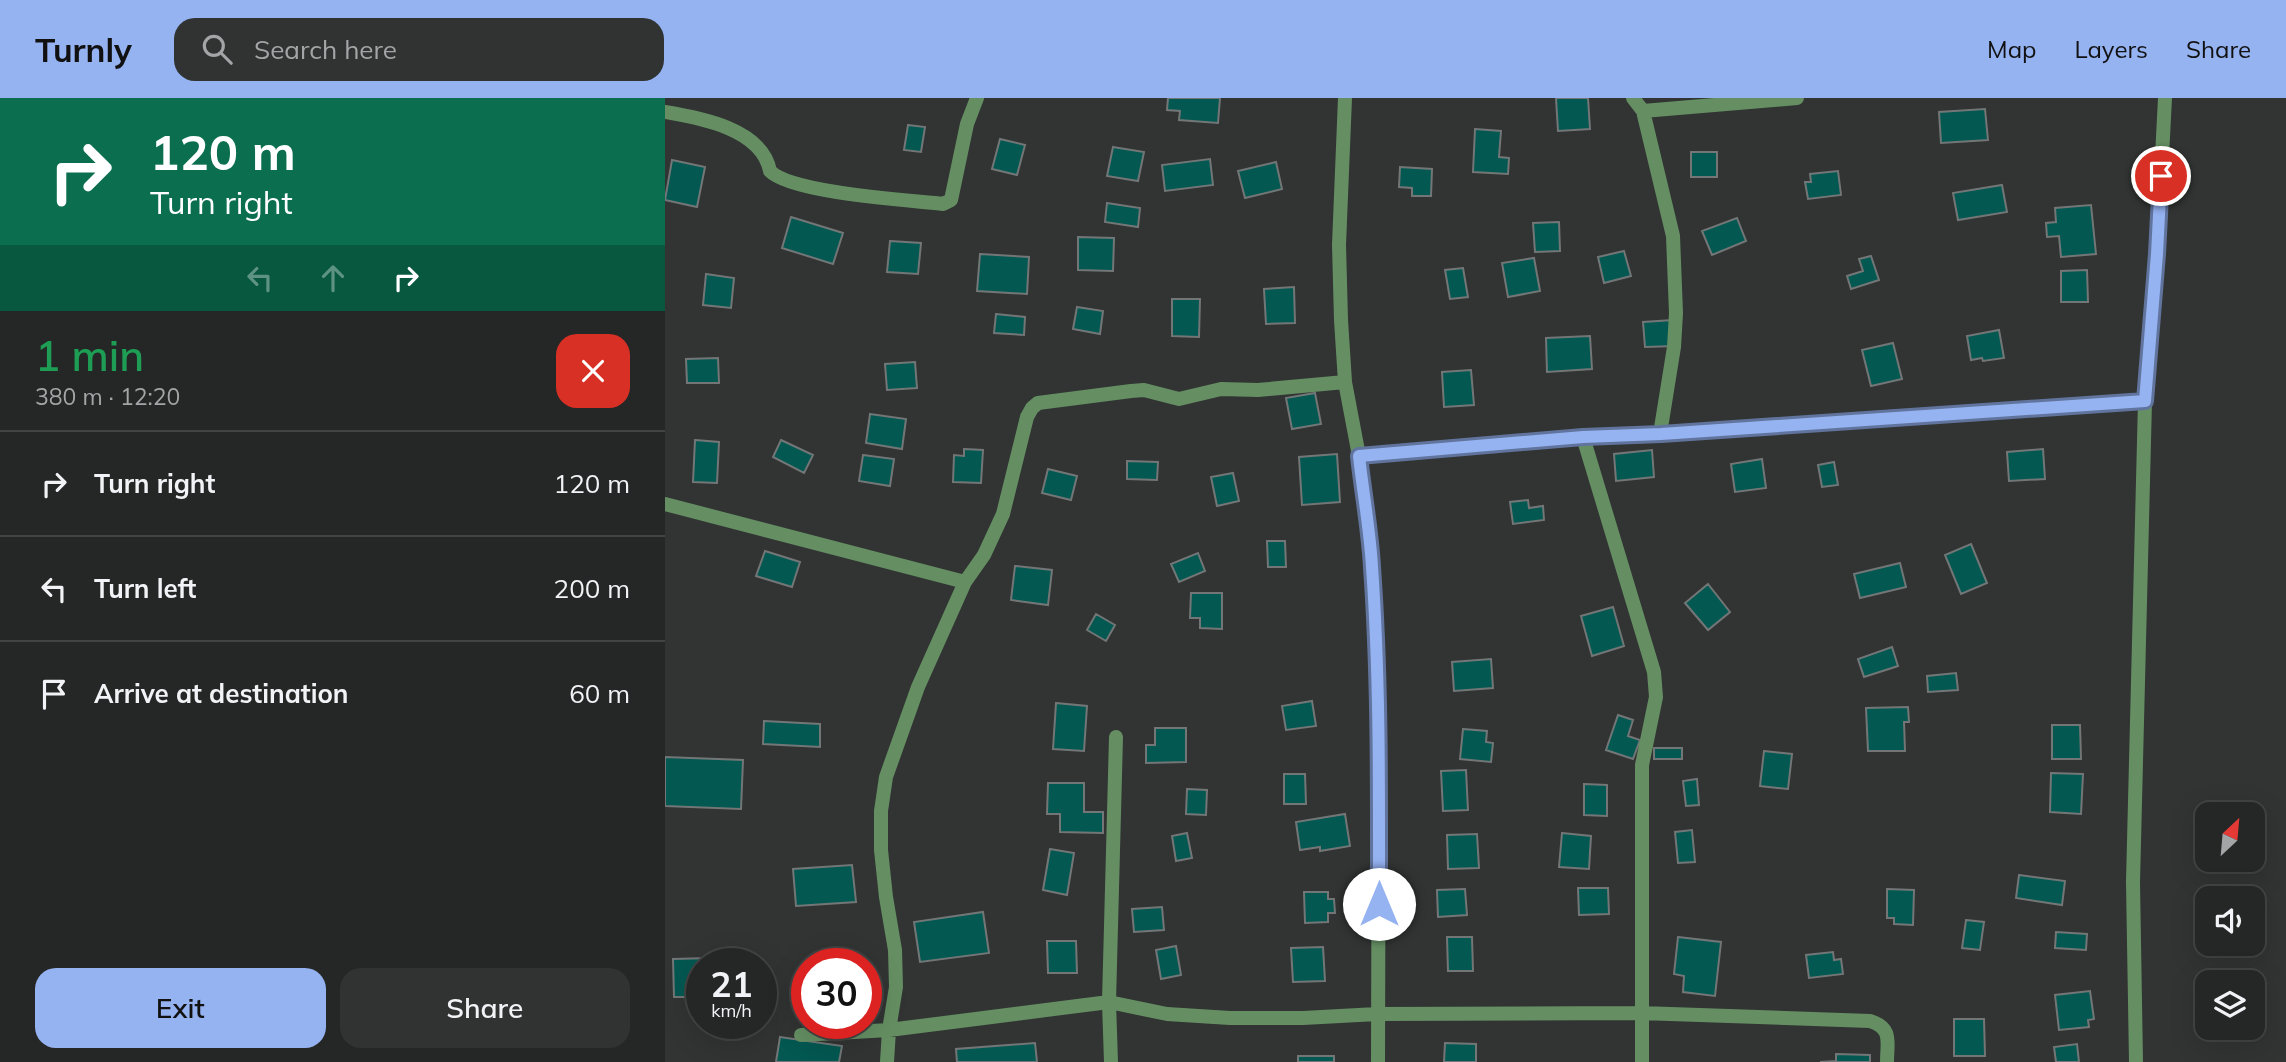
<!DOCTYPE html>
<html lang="en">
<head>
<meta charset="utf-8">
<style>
	body { margin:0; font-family:Mulish,sans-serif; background:#313332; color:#f1f3f6; height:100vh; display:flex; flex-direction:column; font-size:26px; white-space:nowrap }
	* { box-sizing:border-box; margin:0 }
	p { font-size:23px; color:#a3a5a7 }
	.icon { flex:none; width:38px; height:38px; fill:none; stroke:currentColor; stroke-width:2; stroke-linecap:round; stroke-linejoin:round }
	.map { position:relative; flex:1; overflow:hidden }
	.sheet { display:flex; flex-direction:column; background:#252726; width:665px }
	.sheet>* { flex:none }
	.top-card { background:#0b6e4f; color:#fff; overflow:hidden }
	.needle { width:46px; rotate:26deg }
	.fabs { position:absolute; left:1530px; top:704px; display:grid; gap:14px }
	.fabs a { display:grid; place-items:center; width:70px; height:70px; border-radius:14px; background:#252726; box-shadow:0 7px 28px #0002,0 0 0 2px #424443; font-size:35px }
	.speed { position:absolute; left:21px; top:850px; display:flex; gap:14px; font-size:35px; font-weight:700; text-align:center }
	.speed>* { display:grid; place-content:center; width:91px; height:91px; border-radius:50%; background:#252726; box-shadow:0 7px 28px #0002,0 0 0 2px #424443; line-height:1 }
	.speed small { font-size:18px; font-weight:400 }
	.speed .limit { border:10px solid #d22; background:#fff; color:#111 }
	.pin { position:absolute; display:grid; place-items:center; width:60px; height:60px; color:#fff; margin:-30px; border:4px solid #fff; border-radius:50%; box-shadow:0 2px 7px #0007 }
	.me { position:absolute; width:77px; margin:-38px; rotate:0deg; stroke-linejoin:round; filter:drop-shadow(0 0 5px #0008) }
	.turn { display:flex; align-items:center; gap:24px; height:147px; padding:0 35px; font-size:32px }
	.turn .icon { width:91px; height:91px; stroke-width:2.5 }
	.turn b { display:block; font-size:49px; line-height:60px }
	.lanes { display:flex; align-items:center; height:66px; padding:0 35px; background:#0003; justify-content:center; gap:35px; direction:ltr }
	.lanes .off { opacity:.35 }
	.round { display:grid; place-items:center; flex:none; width:74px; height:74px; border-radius:21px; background:#313332 }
	.headline { display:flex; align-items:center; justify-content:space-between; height:119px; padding:0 35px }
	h1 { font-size:42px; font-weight:600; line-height:52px; color:#1e9e55 }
	.primary-button { display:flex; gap:14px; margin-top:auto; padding:14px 35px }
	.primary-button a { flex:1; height:80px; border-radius:21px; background:#95b2f1; color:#111; font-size:28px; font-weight:600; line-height:80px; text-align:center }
	.primary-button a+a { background:#313332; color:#f1f3f6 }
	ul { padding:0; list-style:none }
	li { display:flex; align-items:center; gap:21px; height:105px; padding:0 35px; border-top:2px solid #424443 }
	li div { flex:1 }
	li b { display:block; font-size:26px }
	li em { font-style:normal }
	header { display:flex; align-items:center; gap:42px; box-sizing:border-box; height:98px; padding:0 35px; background:#95b2f1; color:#111 }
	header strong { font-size:33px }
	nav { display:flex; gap:38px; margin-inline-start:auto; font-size:24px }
	.search { width:490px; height:63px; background:#313332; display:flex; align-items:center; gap:18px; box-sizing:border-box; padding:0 24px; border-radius:21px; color:#a3a5a7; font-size:26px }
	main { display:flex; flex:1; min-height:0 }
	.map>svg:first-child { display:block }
	.building { fill:#035851; stroke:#727676; stroke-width:2 }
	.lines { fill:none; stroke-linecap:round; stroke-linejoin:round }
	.minor { stroke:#658f63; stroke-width:14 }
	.route-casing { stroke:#61749d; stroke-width:18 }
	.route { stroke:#95b2f1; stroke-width:12 }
</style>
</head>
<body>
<header>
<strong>Turnly</strong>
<div class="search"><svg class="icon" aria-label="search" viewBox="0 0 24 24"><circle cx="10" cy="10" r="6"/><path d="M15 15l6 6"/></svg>Search here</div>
<nav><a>Map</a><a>Layers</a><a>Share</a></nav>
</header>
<main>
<section class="sheet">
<div class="top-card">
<div class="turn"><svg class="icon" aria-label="right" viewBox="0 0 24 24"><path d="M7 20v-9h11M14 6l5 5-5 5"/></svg><div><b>120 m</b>Turn right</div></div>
<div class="lanes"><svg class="icon off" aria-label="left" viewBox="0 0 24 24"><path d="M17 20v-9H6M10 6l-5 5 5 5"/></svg><svg class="icon off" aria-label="ahead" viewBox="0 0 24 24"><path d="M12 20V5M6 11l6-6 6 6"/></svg><svg class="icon" aria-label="right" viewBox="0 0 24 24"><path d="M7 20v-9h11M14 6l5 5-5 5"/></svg></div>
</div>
<div class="headline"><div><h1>1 min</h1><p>380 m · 12:20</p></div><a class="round" style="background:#d93025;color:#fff"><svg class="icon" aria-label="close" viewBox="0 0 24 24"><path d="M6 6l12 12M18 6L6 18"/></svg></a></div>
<ul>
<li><svg class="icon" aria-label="right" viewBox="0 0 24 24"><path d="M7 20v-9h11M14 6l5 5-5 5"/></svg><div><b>Turn right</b></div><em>120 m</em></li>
<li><svg class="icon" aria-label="left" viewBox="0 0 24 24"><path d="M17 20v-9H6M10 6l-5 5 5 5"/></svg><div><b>Turn left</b></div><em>200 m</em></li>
<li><svg class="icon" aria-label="arrive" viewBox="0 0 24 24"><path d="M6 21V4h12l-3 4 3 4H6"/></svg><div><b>Arrive at destination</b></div><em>60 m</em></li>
</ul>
<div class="primary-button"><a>Exit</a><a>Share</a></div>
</section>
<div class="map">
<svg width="1621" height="964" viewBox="0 0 1621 964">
	<rect width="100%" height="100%" fill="#313433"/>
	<path class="building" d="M503,0H555L553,25L514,22L515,13L502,12Z
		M891,0H923L925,31L893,33Z
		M1320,11L1323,42L1276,45L1274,14Z
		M243,27L260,29L256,54L239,52Z
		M810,31L836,33L834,59L844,60L843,76L808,74Z
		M335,41L360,47L352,77L327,71Z
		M448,49L479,54L473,83L442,78Z
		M1026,54H1052V79H1026Z
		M545,61L548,87L500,93L497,67Z
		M7,62L40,69L32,109L0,102Z
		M611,64L617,91L580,100L573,73Z
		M735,69L767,71L766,98H747V90L734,89Z
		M1173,73L1176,97L1143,101L1140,84H1146L1145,76Z
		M1337,87L1342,114L1293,122L1288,95Z
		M442,105L475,110L473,129L440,124Z
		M1426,107L1431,156L1396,159L1394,138L1382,139L1381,125L1391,124L1390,110Z
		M126,119L178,135L168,166L117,150Z
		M1072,120L1081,143L1047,157L1037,133Z
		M894,124L895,153L870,154L868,125Z
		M413,139L449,140L448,173L413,172Z
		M225,143L256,145L253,176L222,174Z
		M959,153L966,178L939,185L933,159Z
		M315,156L364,159L362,196L312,193Z
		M1206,158L1214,182L1186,191L1182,178L1198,173L1194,161Z
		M869,160L875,193L843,199L837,165Z
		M798,170L803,199L785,201L780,172Z
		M1422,172L1423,204H1396V173Z
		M41,176L69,180L66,210L38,207Z
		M629,189L630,225L601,226L599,191Z
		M507,201H535L534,239L507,238Z
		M412,209L438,213L435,236L408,231Z
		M331,216L360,219L359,237L329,235Z
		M1008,222L1010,248L980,249L978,224Z
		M1334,232L1339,260L1318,263L1317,260L1306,262L1302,238Z
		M925,238L927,271L882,274L881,240Z
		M1228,245L1237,281L1206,288L1197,252Z
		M53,260L54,285H22L21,261Z
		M250,264L252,290L222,292L220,266Z
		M806,272L809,307L779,309L777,274Z
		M650,295L656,326L627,331L621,300Z
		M205,316L241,321L237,351L201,345Z
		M30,342L54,344L52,385L28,384Z
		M116,342L148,357L139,375L108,359Z
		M299,351L318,352L316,385L288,384L289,357L299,358Z
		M1378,351L1380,381L1344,383L1342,354Z
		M987,352L989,379L951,383L949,356Z
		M672,356L675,404L637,407L634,359Z
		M198,357L229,361L225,388L194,383Z
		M1097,361L1101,390L1070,394L1066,366Z
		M462,363L493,364L492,382L462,381Z
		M1169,364L1173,387L1157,389L1153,367Z
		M383,371L412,378L406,402L377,395Z
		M568,375L574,403L552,408L546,379Z
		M863,402L864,410L878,408L879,422L848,426L845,404Z
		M602,443H620L621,469H603Z
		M1306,446L1322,485L1296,496L1280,457Z
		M100,453L135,464L127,489L91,478Z
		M533,455L540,473L514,484L506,466Z
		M1235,465L1241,489L1195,500L1189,476Z
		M350,468L387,472L383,507L346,502Z
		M1043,486L1065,514L1043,532L1020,505Z
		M526,495H557V531L535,530V520H525Z
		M948,509L959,548L927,558L916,518Z
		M431,516L450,527L441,543L422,532Z
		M1227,549L1233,568L1199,579L1193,561Z
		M826,561L828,590L789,593L787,564Z
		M1291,575L1293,592L1263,594L1262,578Z
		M647,603L651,628L621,632L617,608Z
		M391,605L422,608L419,653L388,651Z
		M1243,609L1244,624H1239L1240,653H1203L1201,610Z
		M953,617L968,622L963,638L975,642L968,661L941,652Z
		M99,623L155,626V649L98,646Z
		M1387,627H1415L1416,661H1387Z
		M490,630H521V664L481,665V647H490Z
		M798,631L822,633L821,644L828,645L826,664L795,661Z
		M989,650H1017V661H989Z
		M1099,653L1127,656L1123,691L1095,688Z
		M0,659L78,662L76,711L0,708Z
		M801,672L803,712L778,713L776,673Z
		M1386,675L1418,676L1416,716L1385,714Z
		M619,676H640L641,706H619Z
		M1032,681L1034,707L1021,708L1018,683Z
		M383,685H419V714H438V735L395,734V716H382Z
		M919,686L942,687V718L919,717Z
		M522,691L542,692L541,717L521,716Z
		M680,716L685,748L655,753V749L635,752L631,724Z
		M1027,732L1030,764L1013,765L1010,734Z
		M522,735L527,760L511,763L507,738Z
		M897,735L926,738L924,771L894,769Z
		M812,736L814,770L783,771L782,737Z
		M385,751L409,755L402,797L378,792Z
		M187,767L191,804L131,808L128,771Z
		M1354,777L1400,783L1397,807L1351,800Z
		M913,790H943L944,816L914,817Z
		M800,791L802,817L773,819L772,792Z
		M1222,791L1249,792L1248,827L1229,826V820H1222Z
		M639,794H663V801H669L670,815H663V824L640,825Z
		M497,809L499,832L469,834L467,811Z
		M318,814L324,855L255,864L249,824Z
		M1301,822L1319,824L1315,852L1297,850Z
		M1391,834L1422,836L1421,852L1390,850Z
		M782,839H807L808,873H783Z
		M1013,839L1056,844L1050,898L1018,894L1019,878L1009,876Z
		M382,843H411L412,875H383Z
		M511,848L516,877L496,881L491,852Z
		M658,849L660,883L628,884L626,850Z
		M1168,854L1169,862L1176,861L1178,876L1144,880L1141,857Z
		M84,859V866H37V899H9L8,861Z
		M1425,893L1429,921L1423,922L1424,929L1394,932L1390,897Z
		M1289,921H1319L1320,958H1289Z
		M115,939L177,948L174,964H111Z
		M370,945L372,964H292L291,951Z
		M780,945L811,946V964H779Z
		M1412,946L1414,964H1391L1389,949Z
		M1171,956L1205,957V964H1155L1171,963Z
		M633,958H669V964H633Z"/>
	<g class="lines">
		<path class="minor" d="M680,0L674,147L676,222L680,284L694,358L707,467L714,602L713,964
			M968,0L978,13L1008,138L1011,215L1009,249L995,336
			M978,13L1132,0
			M0,14C36,20 97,31 105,73C126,95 243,102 278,106L286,102L302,26L312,0
			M918,339L989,574L991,599L977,667V964
			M694,358L918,339L995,336L1480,303
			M0,406L300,484
			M136,937L224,932L444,904L502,916L565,920H638L712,916L976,915L1205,923C1228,930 1222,944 1222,964
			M222,964L224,932L231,889L230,852L221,799L216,752V713L221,679L253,589L300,484L319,457L338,416L362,319L367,310L373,305L466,293L479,292L514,301L556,291L593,292L680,284
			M446,964L444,904L451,639
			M1471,964L1468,784L1480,303L1492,156L1500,0"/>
	</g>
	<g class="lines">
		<defs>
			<path id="route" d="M714,806C714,694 715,581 707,469C705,432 698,395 694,358L918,339L996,336L1480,303L1492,156L1496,78"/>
		</defs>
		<use href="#route" class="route-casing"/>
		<use href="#route" class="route"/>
	</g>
</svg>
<div class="fabs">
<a><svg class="needle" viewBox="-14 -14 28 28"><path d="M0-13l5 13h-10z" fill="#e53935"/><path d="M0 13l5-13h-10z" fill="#a3a5a7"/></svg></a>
<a><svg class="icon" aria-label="sound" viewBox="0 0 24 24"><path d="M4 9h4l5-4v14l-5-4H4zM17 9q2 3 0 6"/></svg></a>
<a><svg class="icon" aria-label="layers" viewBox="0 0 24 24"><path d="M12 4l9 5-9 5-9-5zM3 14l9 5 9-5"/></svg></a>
</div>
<div class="speed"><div>21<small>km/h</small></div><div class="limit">30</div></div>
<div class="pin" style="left:1496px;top:78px;background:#d93025"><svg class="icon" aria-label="arrive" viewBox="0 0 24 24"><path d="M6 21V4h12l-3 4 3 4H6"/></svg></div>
<svg class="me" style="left:714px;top:806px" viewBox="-20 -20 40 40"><circle r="19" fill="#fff"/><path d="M0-13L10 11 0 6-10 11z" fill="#95b2f1"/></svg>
</div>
</main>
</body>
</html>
